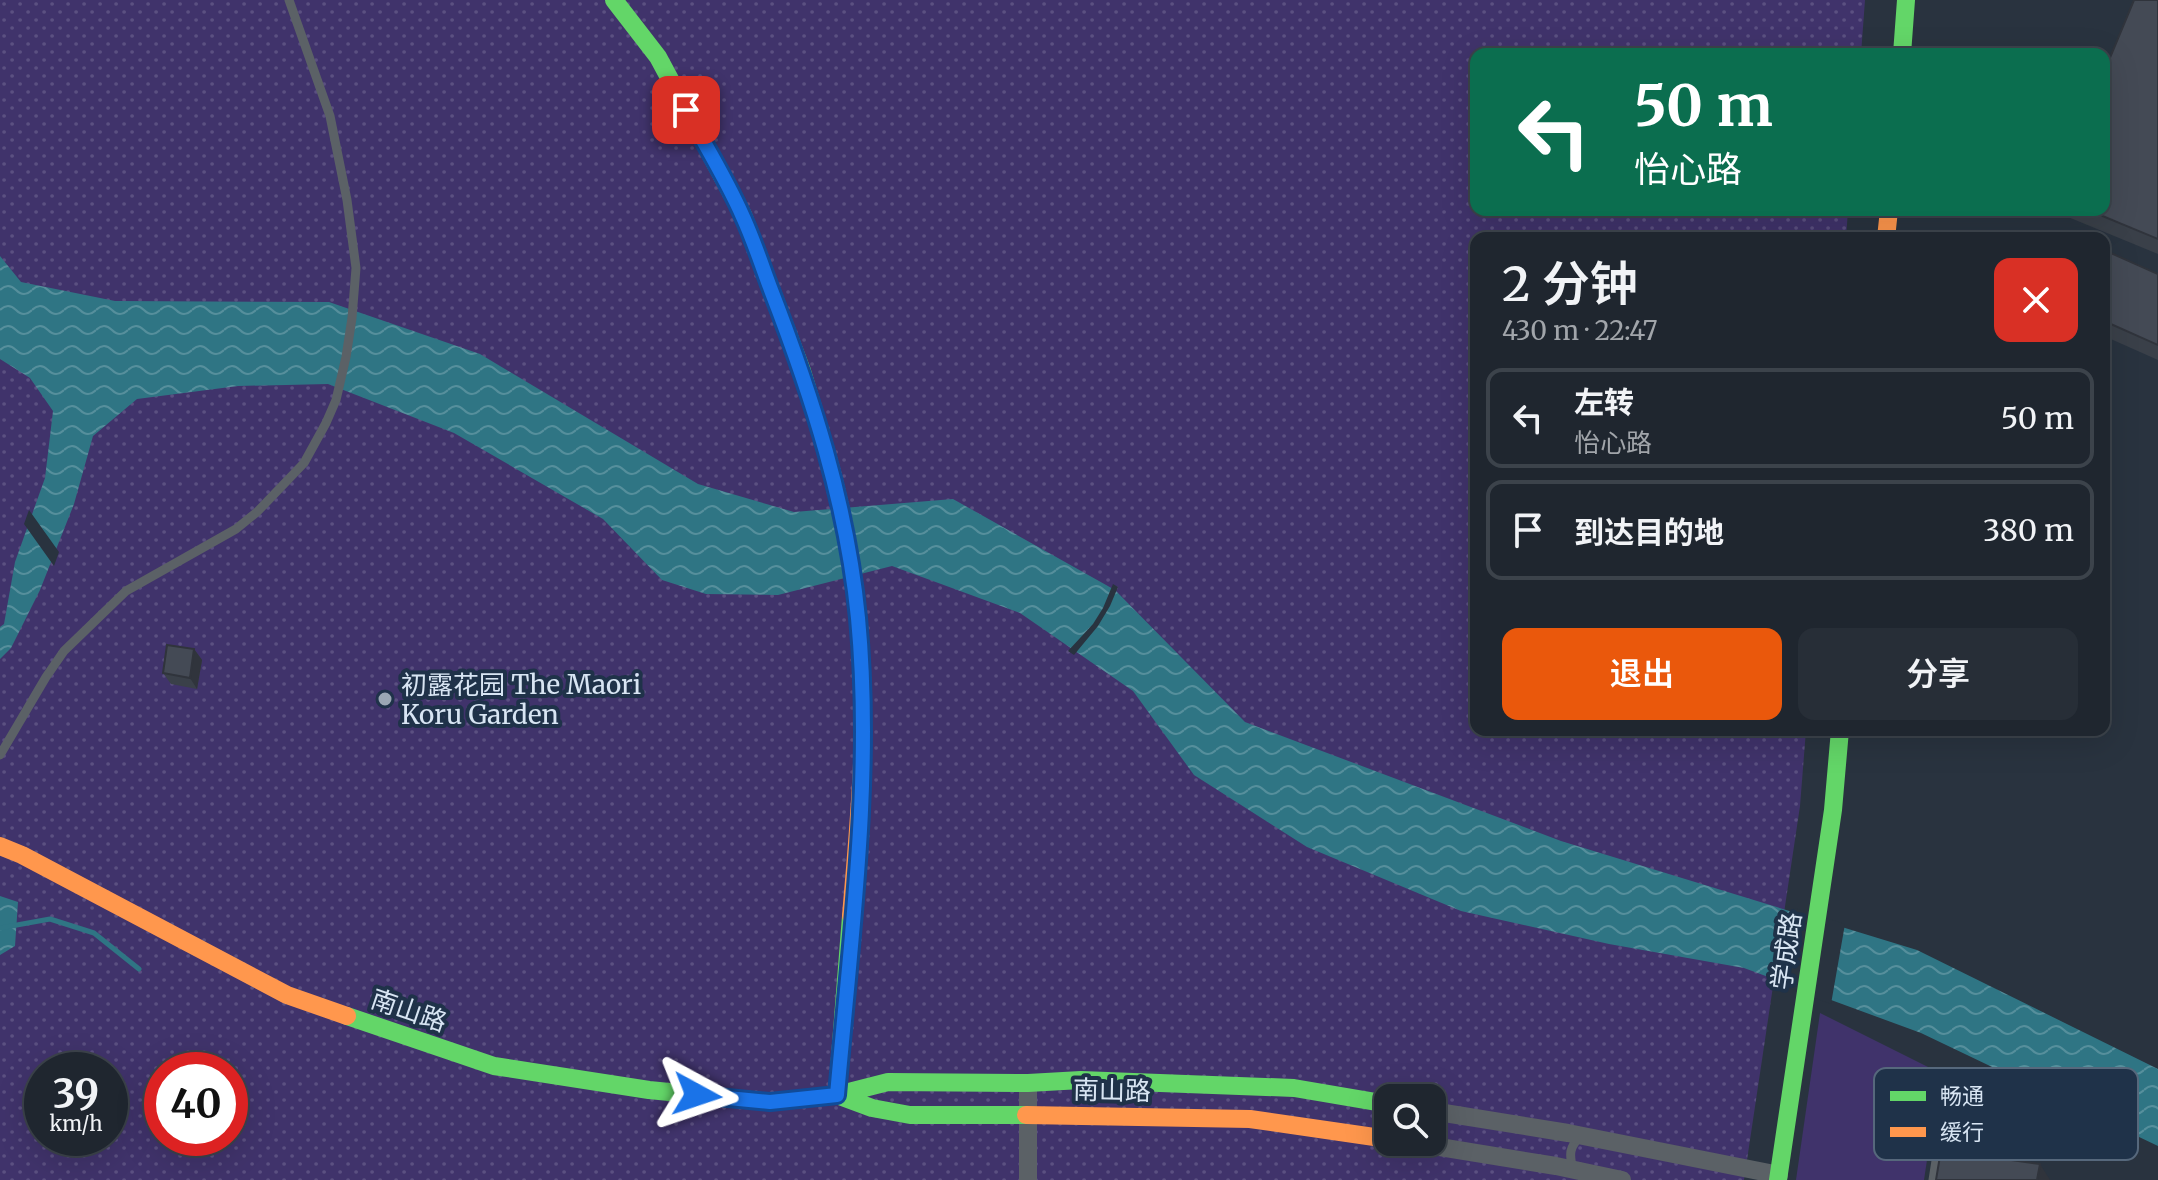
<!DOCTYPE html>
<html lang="zh">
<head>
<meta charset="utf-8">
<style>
	body { margin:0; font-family:Merriweather,"Noto Sans SC",serif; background:#272e37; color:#f1f3f6; height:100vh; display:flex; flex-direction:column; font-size:30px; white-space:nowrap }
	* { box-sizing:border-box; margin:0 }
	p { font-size:26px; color:#a1a5aa }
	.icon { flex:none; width:44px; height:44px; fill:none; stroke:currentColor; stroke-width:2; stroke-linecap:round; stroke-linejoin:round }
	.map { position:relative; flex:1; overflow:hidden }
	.sheet { position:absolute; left:1470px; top:232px; width:640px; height:504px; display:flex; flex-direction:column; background:#1f262f; border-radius:16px; box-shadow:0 8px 32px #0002,0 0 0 2px #3c434b }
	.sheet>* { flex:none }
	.hud { position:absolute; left:1470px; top:48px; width:640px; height:168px; border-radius:16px; box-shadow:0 8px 32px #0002,0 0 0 2px #3c434b; background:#0b6e4f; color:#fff; overflow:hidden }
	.tools { position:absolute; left:1374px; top:1084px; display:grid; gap:16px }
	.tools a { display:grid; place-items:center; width:72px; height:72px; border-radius:16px; background:#1f262f; box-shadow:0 8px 32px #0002,0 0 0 2px #3c434b; font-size:40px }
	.speed { position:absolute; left:24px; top:1052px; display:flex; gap:16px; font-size:40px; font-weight:700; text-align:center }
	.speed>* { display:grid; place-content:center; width:104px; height:104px; border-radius:50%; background:#1f262f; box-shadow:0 8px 32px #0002,0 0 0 2px #3c434b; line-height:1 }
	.speed small { font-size:20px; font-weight:400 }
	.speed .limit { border:12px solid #d22; background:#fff; color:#111 }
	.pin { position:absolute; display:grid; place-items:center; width:68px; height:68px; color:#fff; margin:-34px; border-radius:16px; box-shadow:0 4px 12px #0006 }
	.me { position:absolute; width:88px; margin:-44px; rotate:95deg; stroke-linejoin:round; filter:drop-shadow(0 0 6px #0008) }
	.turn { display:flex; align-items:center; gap:28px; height:168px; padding:0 32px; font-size:36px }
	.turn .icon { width:104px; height:104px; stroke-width:2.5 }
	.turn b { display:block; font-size:56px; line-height:68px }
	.round { display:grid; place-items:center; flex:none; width:84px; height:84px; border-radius:16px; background:#272e37 }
	.overview { display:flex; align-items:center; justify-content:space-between; height:136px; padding:0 32px }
	h1 { font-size:48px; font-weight:600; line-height:60px }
	.cta { display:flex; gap:16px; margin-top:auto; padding:16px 32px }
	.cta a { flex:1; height:92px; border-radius:16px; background:#ea580c; color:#fff; font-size:32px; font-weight:600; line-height:92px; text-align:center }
	.cta a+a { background:#272e37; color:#f1f3f6 }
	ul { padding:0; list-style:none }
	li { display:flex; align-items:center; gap:24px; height:100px; margin:0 16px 12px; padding:0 16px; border:4px solid #3c434b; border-radius:16px }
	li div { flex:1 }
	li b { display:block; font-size:30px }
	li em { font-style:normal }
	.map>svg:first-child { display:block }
	.grass { fill:#40336b }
	.park { fill:url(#park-dots); fill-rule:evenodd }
	.water { fill:url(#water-waves) }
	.pier { fill:#29333f }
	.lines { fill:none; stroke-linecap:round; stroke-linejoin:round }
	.stream { stroke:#2f7584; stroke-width:5 }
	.lane { stroke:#5b6166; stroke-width:9 }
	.street { stroke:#5b6166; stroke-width:18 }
	.fast { stroke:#63d668; stroke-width:18 }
	.slow { stroke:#ff974d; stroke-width:18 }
	.wall { fill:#3a4049 }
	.shaded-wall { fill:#30343c }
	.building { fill:#444a55; stroke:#30343c; stroke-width:2 }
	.route-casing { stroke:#114b97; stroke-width:20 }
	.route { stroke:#1a73e8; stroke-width:14 }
	.poi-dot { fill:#9ba7b4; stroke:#1f3249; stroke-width:3 }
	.labels { text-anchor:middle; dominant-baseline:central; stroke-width:8; stroke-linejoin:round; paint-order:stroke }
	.poi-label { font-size:26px; fill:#d8e5f3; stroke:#1f3249; text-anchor:start }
	.street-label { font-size:26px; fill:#d8e5f3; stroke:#1f3249 }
	.key { fill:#1f3249; stroke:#56687c; stroke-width:2 }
	.key-label { font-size:22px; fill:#d8e5f3 }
</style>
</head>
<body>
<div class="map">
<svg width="2158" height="1180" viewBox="0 0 2158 1180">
	<defs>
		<pattern id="park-dots" width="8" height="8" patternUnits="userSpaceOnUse" patternTransform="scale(2)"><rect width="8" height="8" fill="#40336b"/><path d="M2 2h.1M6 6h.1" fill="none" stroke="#5b5081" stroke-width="1.8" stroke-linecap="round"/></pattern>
		<pattern id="water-waves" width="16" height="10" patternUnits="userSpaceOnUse" patternTransform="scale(2)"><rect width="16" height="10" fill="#2f7584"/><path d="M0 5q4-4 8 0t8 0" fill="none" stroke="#568f9c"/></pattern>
	</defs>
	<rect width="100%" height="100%" fill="#29333f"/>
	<path class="grass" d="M1820,1013L1940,1073L1924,1180H1796Z"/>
	<path class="park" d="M0,0H1865L1861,54H1476V210H1848L1846,238H1476V730H1806L1800,806L1744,1180H0ZM42,1070H110V1138H42ZM162,1070H230V1138H162ZM1388,1098H1432V1142H1388Z"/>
	<path class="water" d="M0,256L21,282L115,301L329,302L480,354L698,484L794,512L953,499L1115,590L1245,722L1561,841L1917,950L2158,1069V1146L1921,1033L1744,968L1609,944L1461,911L1307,847L1194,775L1133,691L1020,613L892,566L778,595L706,594L662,580L603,519L454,433L328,384L238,386L137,399L93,436L74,504L40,590L11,648L0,659V627L4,624L15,562L45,478L53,411L30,378L0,359Z
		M0,896L18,902L15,946L0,955Z"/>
	<path class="pier" d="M29,510L59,552L54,566L24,524Z
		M1113,584L1118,587L1110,606L1098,626L1074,655L1068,651L1093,624L1103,608Z
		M1794,908L1845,924L1831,1004L1782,986Z"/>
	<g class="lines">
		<path class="stream" d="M0,928L50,919L94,933L139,969"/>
		<path class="lane" d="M0,755L46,677L64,651L126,591L236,529L257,512L304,463L326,423L336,400L346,357L352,318L356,268L347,200L330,116L289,0
			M1573,1170C1569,1154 1569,1147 1581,1136
			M1933,1180L1947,1090"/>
		<path class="street" d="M1028,1083V1180
			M1432,1111L1568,1133L1779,1175
			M1409,1142L1556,1166L1622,1180"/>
		<path class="fast" d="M614,0L658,57L743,215L802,371L822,437
			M1902,54L1906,0
			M347,1016L494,1066L649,1090L770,1102L837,1095L851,916
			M1026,1115H910L872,1108L837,1095L888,1082L1028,1083L1081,1080L1294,1088L1388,1104
			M1778,1180L1833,810L1840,730"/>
		<path class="slow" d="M1886,238L1889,210
			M822,437C851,532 864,633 863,733C862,794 856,855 851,916
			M0,846L22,855L287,995L347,1016
			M1026,1115L1250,1119L1388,1139"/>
	</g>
	<path class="wall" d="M2158,0V254L2068,217L2063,210H2104Z
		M2104,250L2158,274V360L2104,336Z
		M194,649L202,660L197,689L171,684L163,673Z"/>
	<path class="shaded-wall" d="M194,649L202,660L197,689L190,678Z
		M2040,1164L2050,1180H2037Z"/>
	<path class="building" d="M2134,0H2158V239L2088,210H2104V72Z
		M2068,234L2078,238H2067Z
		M2104,250L2158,274V345L2104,321Z
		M167,645L194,649L190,678L163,673Z
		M1941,1150L2040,1164L2037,1180H1936Z"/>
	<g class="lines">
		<defs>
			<path id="route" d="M686,110C705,145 727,180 743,217C754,241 762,266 771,290C812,396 847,504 858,618C873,776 851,937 837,1095L770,1102L697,1095"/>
		</defs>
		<use href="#route" class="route-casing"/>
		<use href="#route" class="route"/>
	</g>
	<circle class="poi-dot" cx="385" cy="699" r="8"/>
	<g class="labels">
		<g class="poi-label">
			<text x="401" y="684">初露花园 The Maori<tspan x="401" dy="30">Koru Garden</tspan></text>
		</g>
		<g class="street-label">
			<text transform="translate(1786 951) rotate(-82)">学成路</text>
			<text transform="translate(409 1010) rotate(19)">南山路</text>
			<text transform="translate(1112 1090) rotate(1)">南山路</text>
		</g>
	</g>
	<rect x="1874" y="1068" width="264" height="92" rx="12" class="key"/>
	<rect x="1890" y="1091" width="36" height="10" fill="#63d668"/>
	<rect x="1890" y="1127" width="36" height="10" fill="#ff974d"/>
	<g class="key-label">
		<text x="1940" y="1104">畅通</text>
		<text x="1940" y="1140">缓行</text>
	</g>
</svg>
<div class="tools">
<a><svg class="icon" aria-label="search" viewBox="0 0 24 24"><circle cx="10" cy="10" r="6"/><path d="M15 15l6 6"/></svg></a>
</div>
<div class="speed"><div>39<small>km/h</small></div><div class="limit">40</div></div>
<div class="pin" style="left:686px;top:110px;background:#d93025"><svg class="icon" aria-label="arrive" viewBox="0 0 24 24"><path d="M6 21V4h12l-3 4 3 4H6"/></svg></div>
<svg class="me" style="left:697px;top:1095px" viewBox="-20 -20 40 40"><path d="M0-17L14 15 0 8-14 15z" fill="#1a73e8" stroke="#fff" stroke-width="4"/></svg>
<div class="hud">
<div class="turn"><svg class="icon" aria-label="left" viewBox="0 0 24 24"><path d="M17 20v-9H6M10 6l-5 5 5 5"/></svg><div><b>50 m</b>怡心路</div></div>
</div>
<section class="sheet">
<div class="overview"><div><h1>2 分钟</h1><p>430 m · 22:47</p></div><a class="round" style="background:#d93025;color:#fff"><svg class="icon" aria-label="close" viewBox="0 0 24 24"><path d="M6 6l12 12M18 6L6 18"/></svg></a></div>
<ul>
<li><svg class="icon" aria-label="left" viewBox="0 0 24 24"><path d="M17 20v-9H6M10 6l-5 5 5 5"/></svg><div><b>左转</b><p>怡心路</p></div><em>50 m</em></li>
<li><svg class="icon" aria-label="arrive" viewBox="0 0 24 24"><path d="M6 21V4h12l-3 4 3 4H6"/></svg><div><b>到达目的地</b></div><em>380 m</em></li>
</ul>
<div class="cta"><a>退出</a><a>分享</a></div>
</section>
</div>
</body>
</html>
